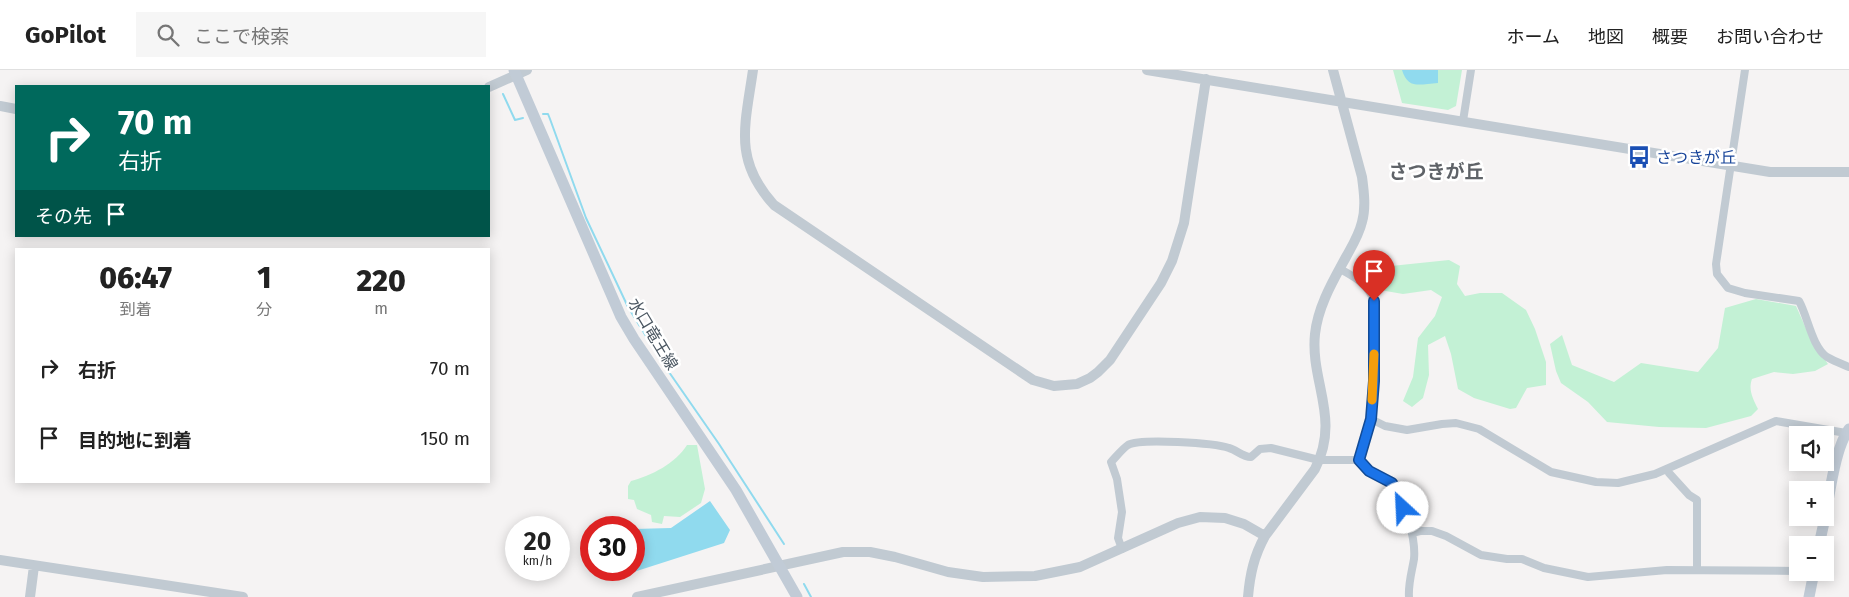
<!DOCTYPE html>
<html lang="ja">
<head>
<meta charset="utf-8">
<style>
	body { margin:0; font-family:"Fira Sans","Noto Sans JP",sans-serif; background:#f6f6f6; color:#222; height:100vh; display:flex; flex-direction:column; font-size:19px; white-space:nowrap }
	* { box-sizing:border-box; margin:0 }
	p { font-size:16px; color:#767676 }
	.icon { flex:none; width:28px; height:28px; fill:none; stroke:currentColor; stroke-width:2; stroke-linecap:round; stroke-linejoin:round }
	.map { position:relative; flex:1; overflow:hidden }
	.sheet { position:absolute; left:15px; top:178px; width:475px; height:235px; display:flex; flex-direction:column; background:#fff; border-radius:0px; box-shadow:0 2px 12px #0003 }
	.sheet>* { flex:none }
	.guide { position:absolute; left:15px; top:15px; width:475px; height:152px; border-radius:0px; box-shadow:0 2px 12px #0003; background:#00695c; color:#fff; overflow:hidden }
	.fabs { position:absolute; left:1789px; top:356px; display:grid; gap:10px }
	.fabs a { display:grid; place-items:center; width:45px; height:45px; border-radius:0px; background:#fff; box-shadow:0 2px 12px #0003; font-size:25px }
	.speed { position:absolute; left:505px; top:446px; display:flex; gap:10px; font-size:25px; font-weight:700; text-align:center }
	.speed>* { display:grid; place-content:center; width:65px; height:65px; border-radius:50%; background:#fff; box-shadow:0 2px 12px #0003; line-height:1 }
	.speed small { font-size:12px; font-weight:400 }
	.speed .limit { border:8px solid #d22; background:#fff; color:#111 }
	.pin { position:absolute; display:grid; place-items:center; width:42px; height:42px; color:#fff; margin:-51px -21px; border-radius:50% 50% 50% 0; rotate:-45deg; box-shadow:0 0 5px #0007 }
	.pin .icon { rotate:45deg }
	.me { position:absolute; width:55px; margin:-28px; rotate:335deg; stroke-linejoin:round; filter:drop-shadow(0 0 4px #0008) }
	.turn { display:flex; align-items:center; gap:18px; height:105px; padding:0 20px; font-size:22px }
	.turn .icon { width:65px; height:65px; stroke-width:2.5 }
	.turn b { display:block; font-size:35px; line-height:42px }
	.then { display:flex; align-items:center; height:48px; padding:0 20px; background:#0003; gap:10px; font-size:19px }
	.eta { display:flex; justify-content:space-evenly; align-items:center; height:85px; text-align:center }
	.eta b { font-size:30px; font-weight:800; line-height:35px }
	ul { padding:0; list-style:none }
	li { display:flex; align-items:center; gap:15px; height:70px; padding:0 20px }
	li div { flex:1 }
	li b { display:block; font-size:19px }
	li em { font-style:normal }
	header { display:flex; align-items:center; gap:30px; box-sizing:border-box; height:70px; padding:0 25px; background:#fff; border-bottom:1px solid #e0e0e0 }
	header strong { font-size:24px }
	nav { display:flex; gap:28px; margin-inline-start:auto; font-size:18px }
	.search { width:350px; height:45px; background:#f6f6f6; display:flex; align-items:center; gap:12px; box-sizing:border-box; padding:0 18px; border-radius:0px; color:#767676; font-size:19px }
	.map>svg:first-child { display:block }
	.green { fill:#c3f1d5 }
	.water { fill:#90daee }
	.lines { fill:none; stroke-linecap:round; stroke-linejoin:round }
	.stream { stroke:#90daee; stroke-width:2 }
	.minor { stroke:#c1cad2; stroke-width:8 }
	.tertiary { stroke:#c1cad2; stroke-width:10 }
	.secondary { stroke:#c1cbd6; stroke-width:11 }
	.route-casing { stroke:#114b97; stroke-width:12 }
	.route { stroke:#1a73e8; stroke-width:9 }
	.slow { stroke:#f59e0b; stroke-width:9 }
	.labels { text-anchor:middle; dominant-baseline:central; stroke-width:5; stroke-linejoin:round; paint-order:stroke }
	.transit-label { font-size:16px; fill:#164399; stroke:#fff; text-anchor:start }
	.street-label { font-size:16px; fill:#4a5661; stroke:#fff }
	.quarter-label { font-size:19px; font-weight:bold; fill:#5f6368; stroke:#fff }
</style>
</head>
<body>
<header>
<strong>GoPilot</strong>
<div class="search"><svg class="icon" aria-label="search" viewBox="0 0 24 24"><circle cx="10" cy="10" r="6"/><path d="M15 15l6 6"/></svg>ここで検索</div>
<nav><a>ホーム</a><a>地図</a><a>概要</a><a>お問い合わせ</a></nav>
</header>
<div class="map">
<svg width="1849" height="527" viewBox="0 0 1849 527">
	<rect width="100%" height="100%" fill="#f5f3f3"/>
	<path class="green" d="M1393,0H1462L1456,36L1448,40L1402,33Z
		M1449,190L1460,196L1457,214L1465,226L1480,223H1502L1526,240L1535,259L1546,292V315L1527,318L1516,338L1510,339L1474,328L1458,319L1451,284L1445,266L1428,275L1429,305L1423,328L1412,337L1403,331L1413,307L1418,268L1435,246L1442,227L1431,220L1403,224L1380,220L1391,196Z
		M1756,229L1796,236L1812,272L1828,294L1815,301L1793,304L1774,302L1752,309C1748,320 1753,329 1758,339L1751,346L1706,358L1659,357L1607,352L1588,332L1561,313L1556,301L1550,274L1562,265L1572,295L1614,312L1641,293L1698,302L1718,278L1725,238Z
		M687,375H697L705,419L701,433L680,447L664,446L662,454L652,452L651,445L637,439L634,430L628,429V416L631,411C651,406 676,393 687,375Z"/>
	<path class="water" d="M1402,0H1438V13C1420,14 1408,20 1402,0Z
		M710,431L730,460L724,473L618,507L616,500H634V459L671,458Z"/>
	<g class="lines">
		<path class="stream" d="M503,24L515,50L523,48
			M543,44H548L550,49L586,148L628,237L662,292L719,374L784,474
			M804,514L811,527"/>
		<path class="minor" d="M1745,0L1716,194L1717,204L1728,218L1745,223L1799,231C1808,247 1812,277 1827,287C1834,291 1842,294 1849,297
			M1463,51L1471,0
			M1340,199C1355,207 1368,214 1374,231V311L1371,349L1359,390
			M1371,349L1385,356L1407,360L1442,354L1456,353L1479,359L1551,402L1596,412L1618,413L1655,404L1776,351L1846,363
			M1668,399L1669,403L1689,425L1697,430V500
			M1412,463L1420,461H1432L1446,466L1481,485L1507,489H1522L1544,498L1588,507L1667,500L1798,501
			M1122,479L1118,468L1122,442L1117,409L1111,392C1116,387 1122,379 1128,375C1140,368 1215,373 1229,378C1237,380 1242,387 1251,387L1260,379L1271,378L1319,390H1359C1362,393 1365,398 1369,401C1376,406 1387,408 1393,415C1405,429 1416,470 1414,489C1412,501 1408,514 1409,527
			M1803,502L1814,505"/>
		<path class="tertiary" d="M753,0C745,56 733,90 774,135L1024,304L1033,310L1054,316L1077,314L1090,308L1098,302L1110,290L1161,213L1172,191L1184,153L1206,9
			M1147,0L1770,102H1849
			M489,17L527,0
			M0,36L16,39
			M0,490L243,527
			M30,527L34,496
			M637,527L843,482H870L895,487L948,502L983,507L1035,506L1080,497L1178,453L1200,447L1225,448L1244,454L1265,466
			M1248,527C1250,504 1254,486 1265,466L1315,399C1341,348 1310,312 1315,264C1318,236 1333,211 1346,187C1352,176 1359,165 1362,152C1366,138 1364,122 1362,107L1333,0"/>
		<path class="secondary" d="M514,0L621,247L634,269L736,420L797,527
			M1825,447C1830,423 1835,378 1849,359
			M1819,475L1825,448
			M1809,527L1814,502"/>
	</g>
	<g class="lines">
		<defs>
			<path id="route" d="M1374,231V311L1371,349L1359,390L1369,401L1392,413L1399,425L1403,438"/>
		</defs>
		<use href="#route" class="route-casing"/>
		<use href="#route" class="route"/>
		<path class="slow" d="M1372,330L1374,284"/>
	</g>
	<defs>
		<symbol id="bus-bare" viewBox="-9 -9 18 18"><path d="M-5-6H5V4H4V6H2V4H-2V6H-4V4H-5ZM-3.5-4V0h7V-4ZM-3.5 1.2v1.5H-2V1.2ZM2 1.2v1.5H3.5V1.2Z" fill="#1a4fb4" stroke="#fff" stroke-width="2.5" paint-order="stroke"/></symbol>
	</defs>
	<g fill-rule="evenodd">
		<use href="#bus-bare" x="1623" y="71" width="32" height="32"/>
	</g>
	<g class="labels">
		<g class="transit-label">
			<text x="1656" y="87">さつきが丘</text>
		</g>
		<g class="street-label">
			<text transform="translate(653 264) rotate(59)">水口竜王線</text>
		</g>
		<g class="quarter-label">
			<text x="1436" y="101">さつきが丘</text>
		</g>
	</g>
</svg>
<div class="fabs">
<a><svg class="icon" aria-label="sound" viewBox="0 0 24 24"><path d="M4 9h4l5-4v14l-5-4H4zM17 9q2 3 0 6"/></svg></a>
<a>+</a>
<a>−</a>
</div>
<div class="speed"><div>20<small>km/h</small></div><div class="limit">30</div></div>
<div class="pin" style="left:1374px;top:231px;background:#d93025"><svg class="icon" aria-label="arrive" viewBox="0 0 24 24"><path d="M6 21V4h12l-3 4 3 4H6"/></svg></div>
<svg class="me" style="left:1403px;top:438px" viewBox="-20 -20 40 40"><circle r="19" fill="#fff"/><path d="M0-13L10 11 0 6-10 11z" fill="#1a73e8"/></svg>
<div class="guide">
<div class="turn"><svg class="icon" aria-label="right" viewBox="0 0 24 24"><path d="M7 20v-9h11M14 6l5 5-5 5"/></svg><div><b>70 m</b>右折</div></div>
<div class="then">その先<svg class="icon" aria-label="arrive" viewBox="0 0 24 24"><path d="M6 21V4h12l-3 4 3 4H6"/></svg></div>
</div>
<section class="sheet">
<div class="eta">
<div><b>06:47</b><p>到着</p></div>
<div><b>1</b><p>分</p></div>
<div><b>220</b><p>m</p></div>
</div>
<ul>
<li><svg class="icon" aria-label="right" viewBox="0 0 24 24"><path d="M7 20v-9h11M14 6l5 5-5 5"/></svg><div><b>右折</b></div><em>70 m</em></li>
<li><svg class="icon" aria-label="arrive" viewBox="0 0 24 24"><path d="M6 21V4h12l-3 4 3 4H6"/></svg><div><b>目的地に到着</b></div><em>150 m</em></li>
</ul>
</section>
</div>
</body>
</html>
